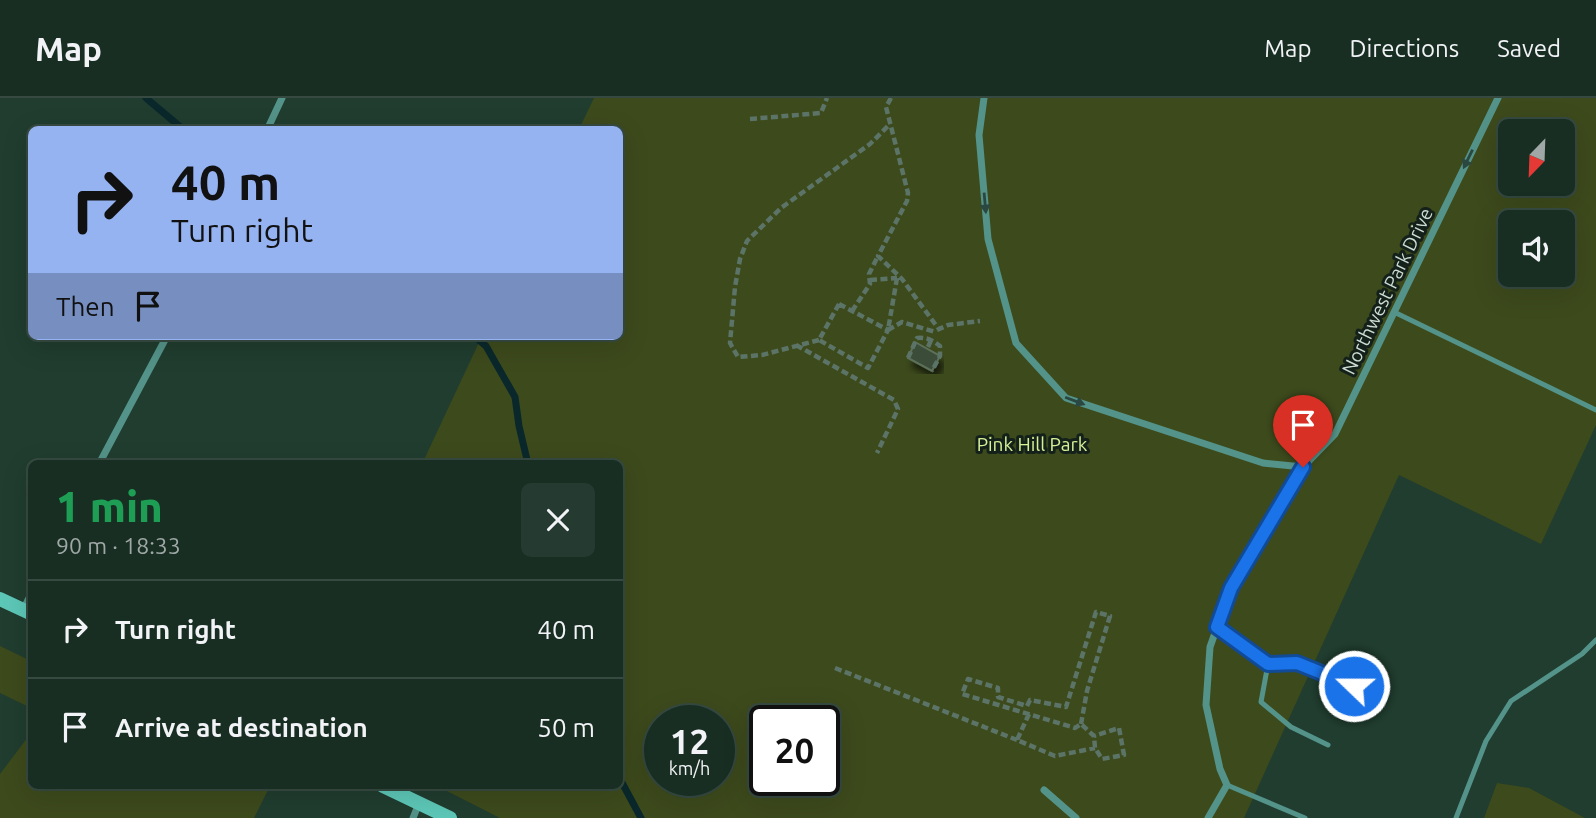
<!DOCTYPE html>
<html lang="en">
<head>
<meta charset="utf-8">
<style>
	body { margin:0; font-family:Ubuntu,sans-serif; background:#253a30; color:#f1f3f6; height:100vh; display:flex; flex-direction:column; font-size:26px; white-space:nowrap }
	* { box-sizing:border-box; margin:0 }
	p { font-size:23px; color:#9fa8a6 }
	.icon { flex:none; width:38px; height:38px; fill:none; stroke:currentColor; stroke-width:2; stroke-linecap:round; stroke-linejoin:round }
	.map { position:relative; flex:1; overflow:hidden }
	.panel { position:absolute; left:28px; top:362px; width:595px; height:329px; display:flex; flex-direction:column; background:#182e23; border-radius:10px; box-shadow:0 7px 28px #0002,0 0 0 2px #364a41 }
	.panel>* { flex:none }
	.hud { position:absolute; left:28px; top:28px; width:595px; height:214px; border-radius:10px; box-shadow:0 7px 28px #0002,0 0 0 2px #364a41; background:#95b2f1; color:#111; overflow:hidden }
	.needle { width:46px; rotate:203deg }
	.fabs { position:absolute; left:1498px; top:21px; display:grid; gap:14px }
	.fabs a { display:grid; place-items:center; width:77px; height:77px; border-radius:10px; background:#182e23; box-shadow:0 7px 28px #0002,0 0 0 2px #364a41; font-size:35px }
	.speed { position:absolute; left:644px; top:607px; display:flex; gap:14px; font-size:35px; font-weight:700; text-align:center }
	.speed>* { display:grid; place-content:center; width:91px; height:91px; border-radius:50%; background:#182e23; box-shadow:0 7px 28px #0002,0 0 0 2px #364a41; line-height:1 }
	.speed small { font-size:18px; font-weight:400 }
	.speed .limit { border:4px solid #111; border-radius:10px; background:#fff; color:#111 }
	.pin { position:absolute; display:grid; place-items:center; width:60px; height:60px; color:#fff; margin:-72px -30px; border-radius:50% 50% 50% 0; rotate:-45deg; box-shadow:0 0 7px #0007 }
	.pin .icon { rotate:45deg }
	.me { position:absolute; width:77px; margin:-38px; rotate:292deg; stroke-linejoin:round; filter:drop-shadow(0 0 5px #0008) }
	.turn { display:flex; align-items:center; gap:24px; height:147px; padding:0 28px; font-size:32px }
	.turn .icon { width:91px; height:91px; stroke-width:2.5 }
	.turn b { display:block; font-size:49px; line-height:60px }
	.then { display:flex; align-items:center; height:66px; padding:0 28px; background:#0003; gap:14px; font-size:26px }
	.round { display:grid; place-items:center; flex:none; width:74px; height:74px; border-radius:10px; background:#253a30 }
	.summary { display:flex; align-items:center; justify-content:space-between; height:119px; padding:0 28px }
	h1 { font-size:42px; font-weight:800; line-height:52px; color:#1e9e55 }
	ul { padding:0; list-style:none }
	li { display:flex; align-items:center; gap:21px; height:98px; padding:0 28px; border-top:2px solid #364a41 }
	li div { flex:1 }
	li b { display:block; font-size:26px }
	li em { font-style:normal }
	header { display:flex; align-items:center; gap:42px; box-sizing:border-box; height:98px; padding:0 35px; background:#182e23; border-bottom:2px solid #364a41 }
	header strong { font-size:33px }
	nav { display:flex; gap:38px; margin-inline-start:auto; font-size:24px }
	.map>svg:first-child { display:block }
	.green { fill:#3d4a1c; fill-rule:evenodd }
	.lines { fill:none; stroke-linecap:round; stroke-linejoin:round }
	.stream { stroke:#0a282b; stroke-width:7 }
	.building { fill:#3b4e39; stroke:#5c705a; stroke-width:2; filter:url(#shadow) }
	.path { stroke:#5c7468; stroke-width:4.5; stroke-dasharray:7 3.5; stroke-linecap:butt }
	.lane { stroke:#549389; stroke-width:5 }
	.street { stroke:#549389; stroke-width:7 }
	.secondary { stroke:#5dc7b7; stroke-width:14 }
	.oneway { fill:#2a4841 }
	.route-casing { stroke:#114b97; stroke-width:18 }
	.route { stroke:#1a73e8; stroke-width:12 }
	.labels { text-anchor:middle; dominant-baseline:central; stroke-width:6; stroke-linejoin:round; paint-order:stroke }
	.street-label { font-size:19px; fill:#ccdcd3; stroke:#14201a }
	.park-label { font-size:19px; fill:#d5f096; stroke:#14201a }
</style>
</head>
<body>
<header>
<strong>Map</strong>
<nav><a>Map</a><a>Directions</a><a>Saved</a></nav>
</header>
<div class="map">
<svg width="1596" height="720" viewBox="0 0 1596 720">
	<defs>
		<filter id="shadow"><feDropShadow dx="4.5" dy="8" stdDeviation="3.5" flood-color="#0009"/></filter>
	</defs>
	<rect width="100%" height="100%" fill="#203d2f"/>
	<path class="green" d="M594,0H1596V327L1541,446L1399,377L1244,720H500L437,688H620V366H422L482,238H620V32L579,31ZM1510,33H1563V86H1510ZM1510,124H1563V177H1510ZM660,623H719V682H660ZM765,623H824V682H765Z
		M0,548L31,563V610L0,595Z
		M31,635L32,688H270L254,720H0V676Z
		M1497,685L1529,690L1585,720H1484Z"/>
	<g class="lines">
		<path class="stream" d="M146,0L184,32
			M474,238L486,248L515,299L519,328L528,366
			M620,681L641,720"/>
	</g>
	<path class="building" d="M915,244L940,258L932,273L908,260Z"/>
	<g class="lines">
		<path class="path" d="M891,0L886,9L908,95L907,103L878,158L902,181L938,230
			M750,21L821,15L827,0
			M897,180L888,232L902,224L935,234
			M870,182L897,180
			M839,206L888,232L868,270L819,242Z
			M852,213L870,186L869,176L878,158
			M937,232L948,227L980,223
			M819,242L762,257L738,259L730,245L735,189L740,161L747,143L781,110L870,46L890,26
			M796,247L894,302L898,311L877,355
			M928,249L932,240
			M908,260L917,240C927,239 932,242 940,248V258L932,273
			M835,570L1017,642
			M1029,616L1017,642L1055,658L1095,650
			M1081,626L1087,593L1110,518L1096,514L1066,609L1030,602L1027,608L998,599V590L968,581L962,596L1075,630L1081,626L1094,638L1095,650L1102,661L1124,657L1119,630L1094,638"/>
		<path class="lane" d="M1394,214L1596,312
			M1217,529L1268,566L1261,604L1291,629L1328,647
			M1268,566L1297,565L1354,588
			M1227,687L1305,720
			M1456,720L1486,643L1511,603L1582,556L1596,542"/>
		<path class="street" d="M984,0L979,37L988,141L1016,245L1066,300L1263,365L1303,369
			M267,32L282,0
			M99,366L167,238
			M23,512L32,494
			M1044,692L1076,720
			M413,720L419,705
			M1208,720L1227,687L1220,671L1206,607L1210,549L1231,490L1303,369L1335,336L1498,0"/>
		<path class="secondary" d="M0,501L32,516
			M383,688L450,720"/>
	</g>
	<defs><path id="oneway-solid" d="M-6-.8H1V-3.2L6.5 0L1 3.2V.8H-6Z" transform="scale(1.75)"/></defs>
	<g class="oneway">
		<use href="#oneway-solid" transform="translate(1468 61) rotate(116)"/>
		<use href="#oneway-solid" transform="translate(985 105) rotate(85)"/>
		<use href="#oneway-solid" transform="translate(1075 303) rotate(21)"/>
	</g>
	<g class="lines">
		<defs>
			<path id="route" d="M1303,369L1231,490L1217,529L1268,566L1297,565L1354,588"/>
		</defs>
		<use href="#route" class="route-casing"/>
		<use href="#route" class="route"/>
	</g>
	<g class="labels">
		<g class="street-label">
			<text transform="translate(1387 193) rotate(-64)">Northwest Park Drive</text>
		</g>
		<g class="park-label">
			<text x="1032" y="346">Pink Hill Park</text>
		</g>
	</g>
</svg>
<div class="fabs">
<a><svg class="needle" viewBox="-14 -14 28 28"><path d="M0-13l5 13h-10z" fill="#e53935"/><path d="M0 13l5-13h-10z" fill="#9fa8a6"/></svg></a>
<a><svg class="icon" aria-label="sound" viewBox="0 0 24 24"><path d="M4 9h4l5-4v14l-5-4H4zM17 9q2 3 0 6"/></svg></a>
</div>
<div class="speed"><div>12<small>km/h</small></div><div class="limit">20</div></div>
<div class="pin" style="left:1303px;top:369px;background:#d93025"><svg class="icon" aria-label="arrive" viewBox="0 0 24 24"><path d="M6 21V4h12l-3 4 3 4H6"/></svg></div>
<svg class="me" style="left:1354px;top:588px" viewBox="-20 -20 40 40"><circle r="17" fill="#1a73e8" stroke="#fff" stroke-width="3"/><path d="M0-11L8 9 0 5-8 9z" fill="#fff"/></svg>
<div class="hud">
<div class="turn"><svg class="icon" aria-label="right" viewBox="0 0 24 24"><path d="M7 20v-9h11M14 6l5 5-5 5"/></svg><div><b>40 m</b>Turn right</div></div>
<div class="then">Then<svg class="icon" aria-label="arrive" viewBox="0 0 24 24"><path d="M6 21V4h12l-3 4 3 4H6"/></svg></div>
</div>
<section class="panel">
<div class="summary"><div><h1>1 min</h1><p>90 m · 18:33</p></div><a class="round"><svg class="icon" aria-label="close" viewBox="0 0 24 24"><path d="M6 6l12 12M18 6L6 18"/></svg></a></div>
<ul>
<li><svg class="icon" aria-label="right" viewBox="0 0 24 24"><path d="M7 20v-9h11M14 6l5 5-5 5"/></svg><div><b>Turn right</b></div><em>40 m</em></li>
<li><svg class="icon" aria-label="arrive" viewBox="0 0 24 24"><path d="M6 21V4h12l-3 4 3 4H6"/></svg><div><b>Arrive at destination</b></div><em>50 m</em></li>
</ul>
</section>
</div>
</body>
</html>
